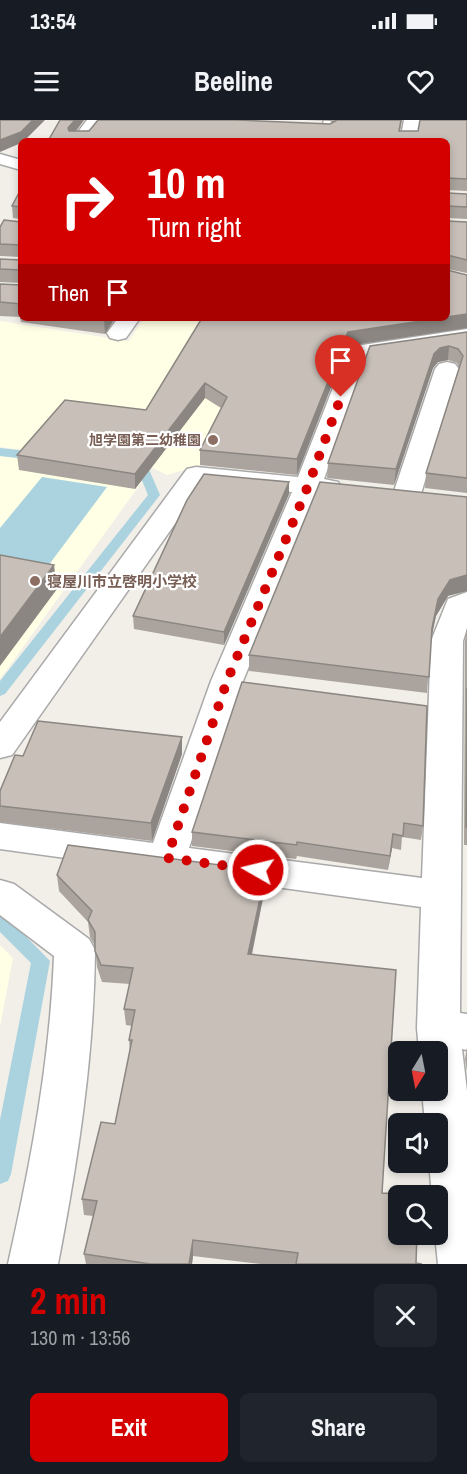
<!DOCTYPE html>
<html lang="en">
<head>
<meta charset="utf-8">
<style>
	body { margin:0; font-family:"Archivo Narrow","Noto Sans JP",sans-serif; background:#20242c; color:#f1f3f6; height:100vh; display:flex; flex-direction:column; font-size:22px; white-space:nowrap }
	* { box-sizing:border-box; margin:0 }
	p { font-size:20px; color:#9ea1a6 }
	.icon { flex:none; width:33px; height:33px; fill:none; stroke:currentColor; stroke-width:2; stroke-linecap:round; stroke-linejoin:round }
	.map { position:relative; height:1144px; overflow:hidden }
	.sheet { display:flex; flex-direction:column; background:#171b24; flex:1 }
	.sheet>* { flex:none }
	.guide { position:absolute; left:18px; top:18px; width:432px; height:183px; border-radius:9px; box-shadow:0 3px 9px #0003; background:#d40000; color:#fff; overflow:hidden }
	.needle { width:39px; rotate:190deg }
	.fabs { position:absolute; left:388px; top:921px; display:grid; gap:12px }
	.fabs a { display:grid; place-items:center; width:60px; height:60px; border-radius:9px; background:#171b24; box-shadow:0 3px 9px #0003; font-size:30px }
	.pin { position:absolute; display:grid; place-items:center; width:51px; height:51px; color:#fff; margin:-62px -26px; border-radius:50% 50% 50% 0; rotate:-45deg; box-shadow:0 0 6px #0007 }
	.pin .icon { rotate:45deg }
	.me { position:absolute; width:66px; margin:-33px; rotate:278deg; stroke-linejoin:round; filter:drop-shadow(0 0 4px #0008) }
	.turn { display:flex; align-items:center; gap:21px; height:126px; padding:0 30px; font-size:27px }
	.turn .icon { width:78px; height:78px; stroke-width:2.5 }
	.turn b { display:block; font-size:42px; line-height:51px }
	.then { display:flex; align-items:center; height:57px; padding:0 30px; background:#0003; gap:12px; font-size:22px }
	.round { display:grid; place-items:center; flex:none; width:63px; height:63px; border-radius:9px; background:#20242c }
	.head { display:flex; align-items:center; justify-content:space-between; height:102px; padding:0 30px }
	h1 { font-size:36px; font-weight:700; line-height:45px; color:#d40000 }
	.action { display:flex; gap:12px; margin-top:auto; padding:12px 30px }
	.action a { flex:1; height:69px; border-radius:9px; background:#d40000; color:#fff; font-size:24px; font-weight:700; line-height:69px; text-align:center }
	.action a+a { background:#20242c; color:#f1f3f6 }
	.status { display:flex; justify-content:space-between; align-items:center; height:42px; padding:0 30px; background:#171b24; direction:ltr }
	.status svg { height:16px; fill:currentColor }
	header { display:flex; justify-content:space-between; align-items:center; height:78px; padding:0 30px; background:#171b24; font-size:27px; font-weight:700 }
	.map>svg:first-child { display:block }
	.education { fill:#ffffe5 }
	.water { fill:#aad3df }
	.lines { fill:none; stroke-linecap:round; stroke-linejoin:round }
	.stream { fill:#aad3df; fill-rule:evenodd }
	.minor-casing { stroke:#a9a9a9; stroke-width:3 }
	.minor { fill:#fff; fill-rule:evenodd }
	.wall { fill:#aba49e }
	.shaded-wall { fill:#8b8681 }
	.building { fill:#c7bfb8; stroke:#8b8681; stroke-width:1.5 }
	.route { stroke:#d40000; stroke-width:10; stroke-dasharray:0 18 }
	.education-dot { fill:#8d6e63; stroke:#fff; stroke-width:2 }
	.labels { text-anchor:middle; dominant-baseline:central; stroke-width:4.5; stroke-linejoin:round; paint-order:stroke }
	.far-education-label { font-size:14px; font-weight:bold; fill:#785e54; stroke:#fff; text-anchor:end }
	.education-label { font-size:15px; font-weight:bold; fill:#785e54; stroke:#fff; text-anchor:start }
</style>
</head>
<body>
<div class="status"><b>13:54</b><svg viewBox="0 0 49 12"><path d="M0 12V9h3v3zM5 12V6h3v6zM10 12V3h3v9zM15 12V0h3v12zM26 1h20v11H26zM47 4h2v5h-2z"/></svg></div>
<header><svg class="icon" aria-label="menu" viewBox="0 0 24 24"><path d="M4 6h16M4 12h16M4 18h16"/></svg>Beeline<svg class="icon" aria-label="heart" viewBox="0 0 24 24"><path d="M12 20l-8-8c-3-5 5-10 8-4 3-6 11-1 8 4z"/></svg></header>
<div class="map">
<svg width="467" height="1144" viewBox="0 0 467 1144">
	<rect width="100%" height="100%" fill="#f2efe9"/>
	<path class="education" d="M144,198H326L204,344L167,355L153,348L0,327V201L129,221Z
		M0,336L133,353L141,363L0,559Z
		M0,825L13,838L0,907Z"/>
	<path class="water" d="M42,357L107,367L48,446L0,437V408Z"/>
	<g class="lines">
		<path class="stream" d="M0,328L37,332L43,336L37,340L0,336Z
			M129,344L148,347L160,375L5,574L0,576V561L148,375L139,353L125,351L123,348Z
			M0,794L6,796L50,841L11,1054L8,1061L0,1064V1000L31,843L0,812Z"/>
		<defs>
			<path id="minor" d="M87,0H104L88,21H71Z
				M324,0H340L334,21H318Z
				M404,0H420L416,21H400Z
				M0,34L21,40V50L0,44Z
				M118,198H140L126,218L118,220L110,218L107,213Z
				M467,209V223L367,238L324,359L338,362L342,368L338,374L318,375L243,561L189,728L422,758L431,521L448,479L467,472V508L463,521L460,893L467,894V930L462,929L467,971V1144H438L435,1114H438V1076H432L429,1042H438V1004H425L422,970H438V932H419L417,908L421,787L0,729V703L153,723L211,561L292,372L203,364L12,635L0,638V602L187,349L196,347L298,357L349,227Z
				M447,242L455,244L459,249L420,377L416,383L406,385L396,383L392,377L435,249L439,244Z
				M0,760L14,764L89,819L95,830C94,936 78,1040 58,1144H8C31,1042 50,941 54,836L0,795Z"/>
		</defs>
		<use href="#minor" class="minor-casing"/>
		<use href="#minor" class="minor"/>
	</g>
	<path class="wall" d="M60,0H84L76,11L330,4L333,3L330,1L305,0H402L400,11H418L467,0V71L447,70V21H48Z
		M21,69V99L13,98L12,86Z
		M447,73L467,74V99L447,98Z
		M447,101L467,102V153L447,149Z
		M21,102V137L0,136V107Z
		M0,139L21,140V163L0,162Z
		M0,164L21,165V198H115L105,214L21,202L20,197L0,196Z
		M202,198L347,226L297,355L200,345V330L221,288L205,278L135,369L19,350L17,335L146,290Z
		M467,212V373L425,368L426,353L459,247L457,243L448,240L438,242L433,248L394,365L327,358L328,343L370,226Z
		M289,374L224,525L134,509L133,496Z
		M448,476L436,496L431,519L427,573L249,551V535Z
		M467,508V725H464L465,521Z
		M242,562L423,706L421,720L402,717L401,730L392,728L388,750L297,736L296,739L192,726V712Z
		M182,617V634L152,721L0,702V671L23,636Z
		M266,751L265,768L252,835L382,1073L399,1076L416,1143L422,1144H261L193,1136L192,1144H86L84,1134L93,1096L84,1095L82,1079L115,1004L130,933L129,920L132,906L126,905L124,889L130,864L102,862L97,847L95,826L90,817L88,802L59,771L57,755Z
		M467,927V952L465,939Z"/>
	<path class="shaded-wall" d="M33,0H45L24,21H21V23L0,32V20Z
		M75,0H84L69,20L68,8Z
		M467,194V208L347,226L297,355V339L348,212L441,198H447V197Z
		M105,198H115L105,214L104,200Z
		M449,226L448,240L438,242L433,248L394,365L396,349L434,234L440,228Z
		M205,263V278L135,369V354Z
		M289,362V374L224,525V512Z
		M54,445L57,469L0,546V517Z
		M467,455V471L448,476L436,496L430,524L432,508L438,479L450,460Z
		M182,617V634L152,721L151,703Z
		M393,714L392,728L388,750L390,736Z
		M266,751L265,768L248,851V834Z
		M193,1120V1136L192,1144H189Z"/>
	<path class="building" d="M0,0H33L21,12L0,20Z
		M60,0H75L68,8L69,11H89L98,0H236L330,4L337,0H401L399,11H418L420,0H467V59L447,58V21H48Z
		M21,69V87L12,86Z
		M447,73L467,74V87L447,86Z
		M4,100L21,102V125L0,124V107Z
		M447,101L467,102V140L447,135Z
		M0,139L21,140V150L0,149Z
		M447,150L467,155V194L447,197Z
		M0,164L21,165V184L0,182Z
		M90,198H105L104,200Z
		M202,198H441L348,212L297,339L200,330L227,277L205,263L135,354L17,335L65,280L146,290Z
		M467,212V358L426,353L463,236L458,229L449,226L440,228L434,234L396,349L328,343L370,226Z
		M204,354L289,362L224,512L133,496L187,380Z
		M320,362L467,377V455L450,460L438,479L432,508L429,557L249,535Z
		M0,435L54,445L0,517Z
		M242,562L427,586L423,706L404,703L403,716L393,714L390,736L297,722V725L272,722L192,712Z
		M467,568V708L466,707Z
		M38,601L182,617L151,703L0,686V671L15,635L23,636Z
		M68,725L266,751L248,834L396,850L382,1073L413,1075L399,1076V1114H417L416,1143L422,1144H296L298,1133L193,1120L189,1144H150L84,1134L97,1081L82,1079L101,1002L115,1004L132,920H129L135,890L124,889L133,848L101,845L95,831V812L88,800L92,791L57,755Z"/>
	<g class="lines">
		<path class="route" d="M258,750L167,738L227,561L308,366L341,277"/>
	</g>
	<g class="education-dot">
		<circle cx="213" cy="320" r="6"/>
		<circle cx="35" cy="461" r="6"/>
	</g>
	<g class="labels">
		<g class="far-education-label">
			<text x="201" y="320">旭学園第二幼稚園</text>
		</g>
		<g class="education-label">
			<text x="47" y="461">寝屋川市立啓明小学校</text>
		</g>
	</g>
</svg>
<div class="fabs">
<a><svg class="needle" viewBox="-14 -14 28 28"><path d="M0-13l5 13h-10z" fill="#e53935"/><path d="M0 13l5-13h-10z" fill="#9ea1a6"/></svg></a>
<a><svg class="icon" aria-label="sound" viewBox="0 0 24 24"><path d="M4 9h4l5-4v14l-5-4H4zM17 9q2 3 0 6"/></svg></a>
<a><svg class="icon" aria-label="search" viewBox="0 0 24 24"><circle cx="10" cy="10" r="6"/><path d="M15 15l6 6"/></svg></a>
</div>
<div class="pin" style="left:341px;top:277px;background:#d93025"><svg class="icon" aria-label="arrive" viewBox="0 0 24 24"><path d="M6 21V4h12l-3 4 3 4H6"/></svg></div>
<svg class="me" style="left:258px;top:750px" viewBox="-20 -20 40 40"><circle r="17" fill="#d40000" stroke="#fff" stroke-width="3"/><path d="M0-11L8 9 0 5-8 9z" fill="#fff"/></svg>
<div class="guide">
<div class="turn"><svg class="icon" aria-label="right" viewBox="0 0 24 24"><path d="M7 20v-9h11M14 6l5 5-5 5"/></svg><div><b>10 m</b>Turn right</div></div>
<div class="then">Then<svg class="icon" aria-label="arrive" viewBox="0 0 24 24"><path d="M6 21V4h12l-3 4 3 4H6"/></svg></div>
</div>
</div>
<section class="sheet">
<div class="head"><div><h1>2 min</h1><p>130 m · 13:56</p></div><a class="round"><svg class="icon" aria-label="close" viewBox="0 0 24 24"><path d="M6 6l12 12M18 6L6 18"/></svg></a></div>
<div class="action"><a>Exit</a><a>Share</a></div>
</section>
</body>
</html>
